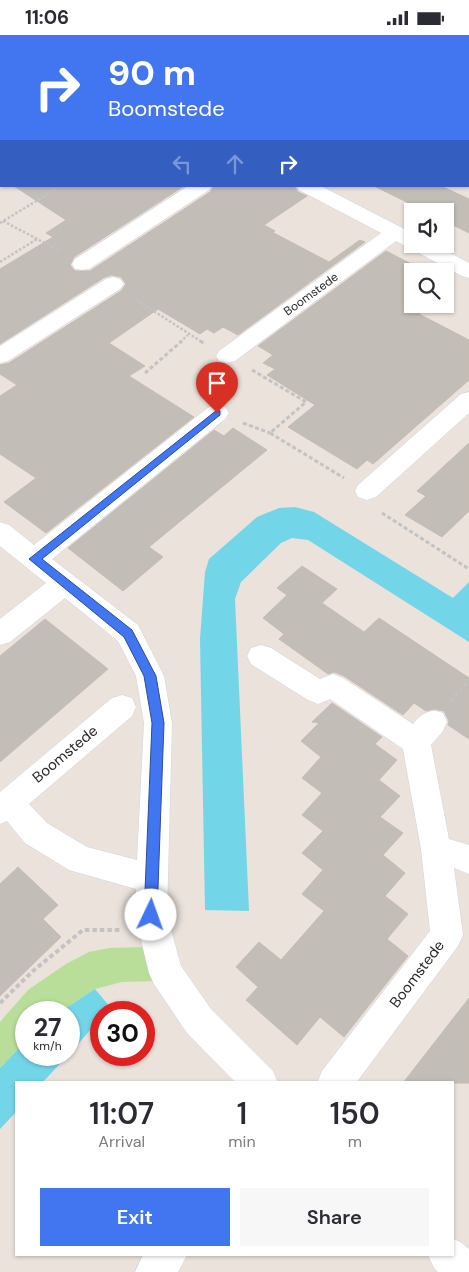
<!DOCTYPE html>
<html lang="en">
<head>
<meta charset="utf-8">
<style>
	body { margin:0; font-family:"DM Sans",sans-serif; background:#f7f7f7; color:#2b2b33; height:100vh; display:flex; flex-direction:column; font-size:19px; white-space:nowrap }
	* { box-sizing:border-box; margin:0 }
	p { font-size:16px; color:#7c7c81 }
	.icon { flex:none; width:28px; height:28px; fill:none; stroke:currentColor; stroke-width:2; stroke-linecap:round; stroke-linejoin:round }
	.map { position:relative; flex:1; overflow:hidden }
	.details { position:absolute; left:15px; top:1046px; width:439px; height:175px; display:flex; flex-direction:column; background:#fff; border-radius:0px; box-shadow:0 1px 4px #0004 }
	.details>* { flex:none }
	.banner { position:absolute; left:0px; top:0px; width:470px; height:152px; box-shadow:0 1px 4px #0004; background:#4276f0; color:#fff; overflow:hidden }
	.buttons { position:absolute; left:404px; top:168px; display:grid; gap:10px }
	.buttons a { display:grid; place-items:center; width:50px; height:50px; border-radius:0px; background:#fff; box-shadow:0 1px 4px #0004; font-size:25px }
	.speed { position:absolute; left:15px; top:966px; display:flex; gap:10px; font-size:25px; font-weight:700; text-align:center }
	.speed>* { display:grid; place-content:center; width:65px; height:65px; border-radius:50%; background:#fff; box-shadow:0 1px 4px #0004; line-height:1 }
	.speed small { font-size:12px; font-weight:400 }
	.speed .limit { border:8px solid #d22; background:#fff; color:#111 }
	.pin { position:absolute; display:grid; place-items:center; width:42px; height:42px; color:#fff; margin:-51px -21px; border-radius:50% 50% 50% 0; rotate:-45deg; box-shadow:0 0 5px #0007 }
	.pin .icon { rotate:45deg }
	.me { position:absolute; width:55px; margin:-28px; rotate:3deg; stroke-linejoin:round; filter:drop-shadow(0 0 4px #0008) }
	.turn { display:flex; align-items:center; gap:18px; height:105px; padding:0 25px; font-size:22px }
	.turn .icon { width:65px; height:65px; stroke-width:2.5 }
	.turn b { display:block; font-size:35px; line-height:42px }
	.lanes { display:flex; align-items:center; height:48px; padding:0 25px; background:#0003; justify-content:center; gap:25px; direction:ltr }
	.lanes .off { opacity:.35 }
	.eta { display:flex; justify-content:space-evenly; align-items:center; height:85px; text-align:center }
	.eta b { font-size:30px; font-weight:600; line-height:35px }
	.button { display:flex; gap:10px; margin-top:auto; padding:10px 25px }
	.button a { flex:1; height:58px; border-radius:0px; background:#4276f0; color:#fff; font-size:20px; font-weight:600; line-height:58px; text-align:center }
	.button a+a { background:#f7f7f7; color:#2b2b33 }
	.status { display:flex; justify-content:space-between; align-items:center; height:35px; padding:0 25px; background:#fff; direction:ltr }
	.status svg { height:14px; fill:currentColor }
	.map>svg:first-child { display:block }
	.green { fill:#b9de9a }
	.water { fill:#72d6e8 }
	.building { fill:#c2bdb6; stroke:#c5bdb5 }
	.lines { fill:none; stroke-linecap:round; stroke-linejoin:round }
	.minor-casing { stroke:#d0d5e1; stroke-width:1 }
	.path-far2 { stroke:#c3c3c3; stroke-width:2.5; stroke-dasharray:2.5 2; stroke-linecap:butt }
	.path-far1 { stroke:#c3c3c3; stroke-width:3; stroke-dasharray:4 2.5; stroke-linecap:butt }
	.path { stroke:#c3c3c3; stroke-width:4; stroke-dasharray:4.5 3; stroke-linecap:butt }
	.minor { fill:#fff; fill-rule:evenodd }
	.route { fill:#4276f0; stroke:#2b4d9c }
	.labels { text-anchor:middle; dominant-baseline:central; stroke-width:4; stroke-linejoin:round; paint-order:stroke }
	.far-street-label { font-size:12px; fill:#282828; stroke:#fff }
	.street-label { font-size:15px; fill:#282828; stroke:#fff }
</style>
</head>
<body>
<div class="status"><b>11:06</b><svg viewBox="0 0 49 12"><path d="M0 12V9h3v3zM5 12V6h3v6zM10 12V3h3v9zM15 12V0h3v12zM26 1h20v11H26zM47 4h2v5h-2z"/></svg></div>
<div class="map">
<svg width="469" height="1237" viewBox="0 0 469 1237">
	<rect width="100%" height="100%" fill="#eae2db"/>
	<path class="green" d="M144,912L157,946L122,947L95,954L60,977L26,978V1006L0,1033V987L28,955L66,929L89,917L109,913Z"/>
	<path class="water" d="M295,472L314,477L453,563L469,547V607L308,505L292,503L281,508L241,547L235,564L249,876L205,875L200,604L205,537L209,524L257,482L279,473Z
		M95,954L111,973L107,977L101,978V983L69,1019V978L60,977Z
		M26,1006V1020H68L43,1047L16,1048V1077L0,1094V1033Z"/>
	<path class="building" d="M14,151H184L74,222L70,230L75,236H90L210,157L214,151H294L298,157L307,161L264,190L275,196L272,197L329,227L360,205L365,207L238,300L223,292L214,298L207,294L200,299L158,274L109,308L145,331L129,341L194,382L46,498L4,467L36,443L0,419V361L17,350L0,339V330L9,328L121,256L126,249L121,242L112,240L105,242L0,309V234L53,202L46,198L66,185Z
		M374,151H441L469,164V198L445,186V176H425Z
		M386,216L425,236H412V269H432L419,279L469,305V345L373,429L367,425L357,434L288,392L315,370L267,340L275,334L263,328L273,320L258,311Z
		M233,393L267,415L149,512L163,522L123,556L68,513L214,395L224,401Z
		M469,408V476L442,502L405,480L426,461L417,456Z
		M302,531L337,554L322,568L364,597L379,583L469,643V704L448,690L449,686L444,676L434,674L426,676L414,668L403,680L344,641L334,637L328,639L279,604L284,599L263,583L287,560L277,553Z
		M45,584L108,634L0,727V621Z
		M332,668L382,702L375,709L397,725L379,745L400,761L380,782L403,798L383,820L405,838L385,861L408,879L387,904L408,921L344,1002L320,982L297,1010L246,965L258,952L236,932L259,907L281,925L324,876L302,859L323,835L302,818L323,796L302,780L322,758L302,743L321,722L301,706L319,688L312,687Z
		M18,832L58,870L43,884L61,902L0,961V849Z
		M469,963V1048H403Z"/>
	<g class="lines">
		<defs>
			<path id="minor" d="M0,7H1V17H0Z
				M1,105V117L0,118V106Z
				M188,151H212L209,155L89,234L82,235L75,234L72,229L75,224Z
				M296,151H321L412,198V209H433L469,228V243L462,241L396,206L235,326L227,328L219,326L216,321L219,316L381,198L299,155Z
				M113,242L120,244L124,249L120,254L8,326L0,328V311L106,244Z
				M469,357V378L376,462L367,465L358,462L355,456L358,450L461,359Z
				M217,370L225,372L229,378L225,384L52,524L138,590L164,641L172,688L167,880L181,931L211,974L273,1036L278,1048H236L187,998L154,949L149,938L135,880L136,854L69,835L25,808L7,786L0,789V757L112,663L122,660L132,663L136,672L132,681L29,769L47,788L87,812L137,825L144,688L136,641L118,606L65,563L10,607L0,610V584L46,548L0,511V487L9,490L34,510L209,372Z
				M261,610L271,613L320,644L333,639L343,643L413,689C423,678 429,673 443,678L447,687L443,696L431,710L449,804L469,810V839L454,833L463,900L458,911L356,1048H317L322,1036L430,896L421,814L403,714L330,664L318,669L308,665L251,629L247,621L251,613Z
				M452,1203L460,1207L469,1214V1237H438L434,1233L428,1220H452Z
				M143,1220H187L178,1237H135Z"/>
		</defs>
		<use href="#minor" class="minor-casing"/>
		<path class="path-far2" d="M417,0L423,1
			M3,186L60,216
			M0,188L61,151
			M0,227L37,204
			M135,264L202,307
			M180,307L188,300"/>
		<path class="path-far1" d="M200,306L205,309
			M252,335L306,367L270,398L344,443
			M145,338L182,306
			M243,388L270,398
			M382,478L469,534
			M451,666L469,645"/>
		<path class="path" d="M0,968L33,936L83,895H122"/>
		<use href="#minor" class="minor"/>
	</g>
	<path class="route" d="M217,375L220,376V380L42,524L132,595L156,641L164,688L157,880L156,884L151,886L146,884L144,880L152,688L144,641L124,602L29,524Z"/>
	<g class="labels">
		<g class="far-street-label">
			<text transform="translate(311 259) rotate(-36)">Boomstede</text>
		</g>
		<g class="street-label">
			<text transform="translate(65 719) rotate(-40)">Boomstede</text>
			<text transform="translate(417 939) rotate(-53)">Boomstede</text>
		</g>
	</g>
</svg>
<div class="buttons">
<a><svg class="icon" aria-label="sound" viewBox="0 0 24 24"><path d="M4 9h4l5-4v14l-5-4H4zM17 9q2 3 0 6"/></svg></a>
<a><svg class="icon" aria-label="search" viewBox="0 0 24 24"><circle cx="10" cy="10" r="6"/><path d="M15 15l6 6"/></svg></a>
</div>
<div class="speed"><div>27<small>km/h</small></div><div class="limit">30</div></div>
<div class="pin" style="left:217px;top:378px;background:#d93025"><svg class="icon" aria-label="arrive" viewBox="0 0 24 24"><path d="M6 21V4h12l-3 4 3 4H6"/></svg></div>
<svg class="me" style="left:151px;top:880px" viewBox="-20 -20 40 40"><circle r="19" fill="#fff"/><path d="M0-13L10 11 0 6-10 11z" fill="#4276f0"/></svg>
<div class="banner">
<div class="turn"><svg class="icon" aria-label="right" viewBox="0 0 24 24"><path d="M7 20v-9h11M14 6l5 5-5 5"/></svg><div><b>90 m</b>Boomstede</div></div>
<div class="lanes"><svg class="icon off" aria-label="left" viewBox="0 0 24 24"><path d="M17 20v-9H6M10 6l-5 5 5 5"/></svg><svg class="icon off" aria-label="ahead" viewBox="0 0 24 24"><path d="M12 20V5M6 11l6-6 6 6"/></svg><svg class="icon" aria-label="right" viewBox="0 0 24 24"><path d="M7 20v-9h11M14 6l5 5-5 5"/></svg></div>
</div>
<section class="details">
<div class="eta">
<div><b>11:07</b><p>Arrival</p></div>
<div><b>1</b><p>min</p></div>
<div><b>150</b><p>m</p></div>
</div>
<div class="button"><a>Exit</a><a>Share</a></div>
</section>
</div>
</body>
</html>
